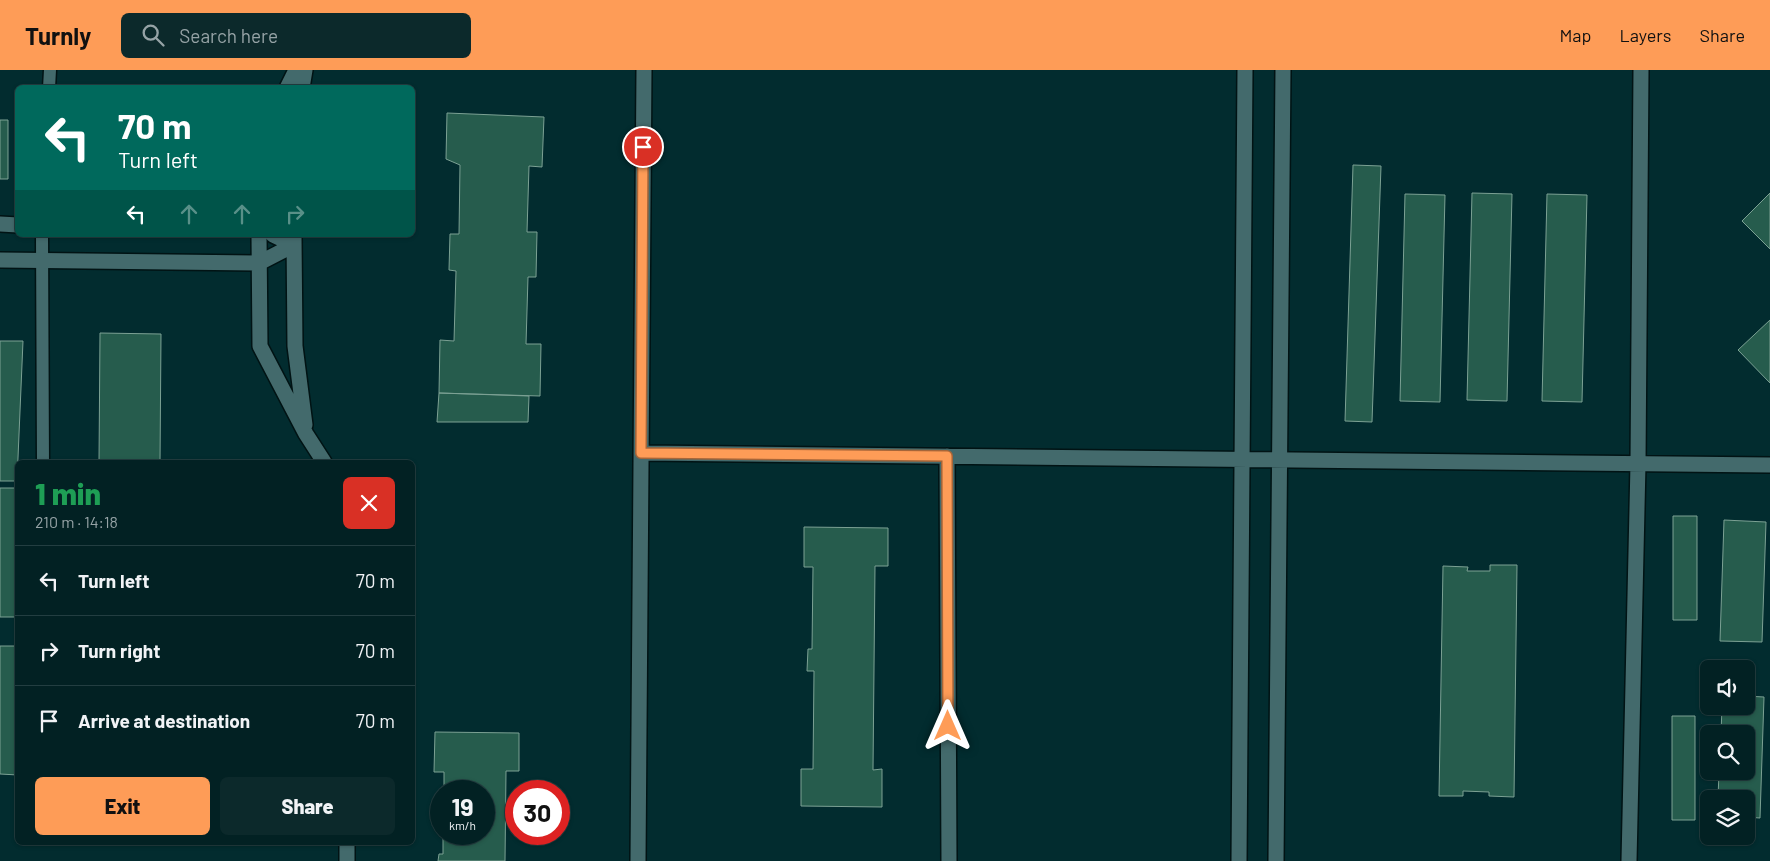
<!DOCTYPE html>
<html lang="en">
<head>
<meta charset="utf-8">
<style>
	body { margin:0; font-family:Barlow,sans-serif; background:#0c292b; color:#f1f3f6; height:100vh; display:flex; flex-direction:column; font-size:19px; white-space:nowrap }
	* { box-sizing:border-box; margin:0 }
	p { font-size:16px; color:#96a3a6 }
	.icon { flex:none; width:28px; height:28px; fill:none; stroke:currentColor; stroke-width:2; stroke-linecap:round; stroke-linejoin:round }
	.map { position:relative; flex:1; overflow:hidden }
	.drawer { position:absolute; left:15px; top:390px; width:400px; height:385px; display:flex; flex-direction:column; background:#022123; border-radius:8px; box-shadow:0 1px 4px #0004,0 0 0 1px #233e41 }
	.drawer>* { flex:none }
	.guide { position:absolute; left:15px; top:15px; width:400px; height:152px; border-radius:8px; box-shadow:0 1px 4px #0004,0 0 0 1px #233e41; background:#00695c; color:#fff; overflow:hidden }
	.buttons { position:absolute; left:1700px; top:590px; display:grid; gap:10px }
	.buttons a { display:grid; place-items:center; width:55px; height:55px; border-radius:8px; background:#022123; box-shadow:0 1px 4px #0004,0 0 0 1px #233e41; font-size:25px }
	.speed { position:absolute; left:430px; top:710px; display:flex; gap:10px; font-size:25px; font-weight:700; text-align:center }
	.speed>* { display:grid; place-content:center; width:65px; height:65px; border-radius:50%; background:#022123; box-shadow:0 1px 4px #0004,0 0 0 1px #233e41; line-height:1 }
	.speed small { font-size:12px; font-weight:400 }
	.speed .limit { border:8px solid #d22; background:#fff; color:#111 }
	.pin { position:absolute; display:grid; place-items:center; width:42px; height:42px; color:#fff; margin:-21px; border:2px solid #fff; border-radius:50%; box-shadow:0 1px 5px #0007 }
	.me { position:absolute; width:55px; margin:-28px; rotate:0deg; stroke-linejoin:round; filter:drop-shadow(0 0 4px #0008) }
	.turn { display:flex; align-items:center; gap:18px; height:105px; padding:0 20px; font-size:22px }
	.turn .icon { width:65px; height:65px; stroke-width:2.5 }
	.turn b { display:block; font-size:35px; line-height:42px }
	.lanes { display:flex; align-items:center; height:48px; padding:0 20px; background:#0003; justify-content:center; gap:25px; direction:ltr }
	.lanes .off { opacity:.35 }
	.round { display:grid; place-items:center; flex:none; width:52px; height:52px; border-radius:8px; background:#0c292b }
	.summary { display:flex; align-items:center; justify-content:space-between; height:85px; padding:0 20px }
	h1 { font-size:30px; font-weight:800; line-height:38px; color:#1e9e55 }
	.action { display:flex; gap:10px; margin-top:auto; padding:10px 20px }
	.action a { flex:1; height:58px; border-radius:8px; background:#fe9c57; color:#111; font-size:20px; font-weight:800; line-height:58px; text-align:center }
	.action a+a { background:#0c292b; color:#f1f3f6 }
	ul { padding:0; list-style:none }
	li { display:flex; align-items:center; gap:15px; height:70px; padding:0 20px; border-top:1px solid #233e41 }
	li div { flex:1 }
	li b { display:block; font-size:19px }
	li em { font-style:normal }
	header { display:flex; align-items:center; gap:30px; box-sizing:border-box; height:70px; padding:0 25px; background:#fe9c57; color:#111 }
	header strong { font-size:24px }
	nav { display:flex; gap:28px; margin-inline-start:auto; font-size:18px }
	.search { width:350px; height:45px; background:#0c292b; display:flex; align-items:center; gap:12px; box-sizing:border-box; padding:0 18px; border-radius:8px; color:#96a3a6; font-size:19px }
	.map>svg:first-child { display:block }
	.building { fill:#265c4d; stroke:#7ca194 }
	.lines { fill:none; stroke-linecap:round; stroke-linejoin:round }
	.lane-casing { stroke:#011314; stroke-width:15 }
	.street-casing { stroke:#011314; stroke-width:18 }
	.lane { stroke:#436a6c; stroke-width:12 }
	.street { stroke:#436a6c; stroke-width:15 }
	.route-casing { stroke:#a56539; stroke-width:12 }
	.route { stroke:#fe9c57; stroke-width:9 }
</style>
</head>
<body>
<header>
<strong>Turnly</strong>
<div class="search"><svg class="icon" aria-label="search" viewBox="0 0 24 24"><circle cx="10" cy="10" r="6"/><path d="M15 15l6 6"/></svg>Search here</div>
<nav><a>Map</a><a>Layers</a><a>Share</a></nav>
</header>
<div class="map">
<svg width="1770" height="791" viewBox="0 0 1770 791">
	<rect width="100%" height="100%" fill="#022c2f"/>
	<path class="building" d="M447,43L544,47L542,97L529,96L527,162H537L536,207H528L526,274H541L540,326L439,323L440,270L454,271L456,201L449,200L450,164H459L460,95L446,89Z
		M0,50H8V109H0Z
		M1353,95L1381,96L1372,352L1345,351Z
		M1472,123L1512,124L1507,331L1467,330Z
		M1770,123V179L1742,151Z
		M1405,124L1445,125L1440,332L1400,331Z
		M1547,124L1587,125L1582,332L1542,331Z
		M1770,250V313L1738,280Z
		M100,263L161,264L160,392H99Z
		M0,271H23L17,411H0Z
		M439,323L529,326L528,352H437Z
		M0,418H18V547H0Z
		M1673,446H1697V550H1673Z
		M1724,450L1766,452L1762,572L1720,571Z
		M804,457L888,458V496H875L873,700L882,699V737L801,736V699H813L814,601H807L808,579H812L813,497H804Z
		M1490,495H1517L1514,727L1489,726V722L1463,721V726H1439L1443,496L1468,497L1467,501H1490Z
		M0,576H18V705L0,704Z
		M1746,626L1764,627L1760,748L1746,747V729H1718L1719,701H1746V664H1721L1722,636H1746Z
		M1672,646H1695V750H1672Z
		M435,662L519,663V701H506L505,791H438L439,784H443V764H484V721H444V702H434Z"/>
	<g class="lines">
		<defs>
			<path id="lane" d="M49,18L50,0
				M42,165L43,392"/>
			<path id="street" d="M287,18L296,0
				M302,18L305,0
				M0,154L18,155
				M259,165L260,276L306,364L324,392
				M273,165L294,175
				M294,166L295,276L305,355
				M0,190L259,193L294,175
				M641,383L1770,395
				M947,386L949,791
				M347,791V772
				M638,791L644,0
				M1239,791L1245,0
				M1276,791L1283,0
				M1629,791L1638,394L1641,0"/>
		</defs>
		<use href="#lane" class="lane-casing"/>
		<use href="#street" class="street-casing"/>
		<use href="#lane" class="lane"/>
		<use href="#street" class="street"/>
	</g>
	<g class="lines">
		<defs>
			<path id="route" d="M643,77L641,383L947,386L948,656"/>
		</defs>
		<use href="#route" class="route-casing"/>
		<use href="#route" class="route"/>
	</g>
</svg>
<div class="buttons">
<a><svg class="icon" aria-label="sound" viewBox="0 0 24 24"><path d="M4 9h4l5-4v14l-5-4H4zM17 9q2 3 0 6"/></svg></a>
<a><svg class="icon" aria-label="search" viewBox="0 0 24 24"><circle cx="10" cy="10" r="6"/><path d="M15 15l6 6"/></svg></a>
<a><svg class="icon" aria-label="layers" viewBox="0 0 24 24"><path d="M12 4l9 5-9 5-9-5zM3 14l9 5 9-5"/></svg></a>
</div>
<div class="speed"><div>19<small>km/h</small></div><div class="limit">30</div></div>
<div class="pin" style="left:643px;top:77px;background:#d93025"><svg class="icon" aria-label="arrive" viewBox="0 0 24 24"><path d="M6 21V4h12l-3 4 3 4H6"/></svg></div>
<svg class="me" style="left:948px;top:656px" viewBox="-20 -20 40 40"><path d="M0-17L14 15 0 8-14 15z" fill="#fe9c57" stroke="#fff" stroke-width="4"/></svg>
<div class="guide">
<div class="turn"><svg class="icon" aria-label="left" viewBox="0 0 24 24"><path d="M17 20v-9H6M10 6l-5 5 5 5"/></svg><div><b>70 m</b>Turn left</div></div>
<div class="lanes"><svg class="icon" aria-label="left" viewBox="0 0 24 24"><path d="M17 20v-9H6M10 6l-5 5 5 5"/></svg><svg class="icon off" aria-label="ahead" viewBox="0 0 24 24"><path d="M12 20V5M6 11l6-6 6 6"/></svg><svg class="icon off" aria-label="ahead" viewBox="0 0 24 24"><path d="M12 20V5M6 11l6-6 6 6"/></svg><svg class="icon off" aria-label="right" viewBox="0 0 24 24"><path d="M7 20v-9h11M14 6l5 5-5 5"/></svg></div>
</div>
<section class="drawer">
<div class="summary"><div><h1>1 min</h1><p>210 m · 14:18</p></div><a class="round" style="background:#d93025;color:#fff"><svg class="icon" aria-label="close" viewBox="0 0 24 24"><path d="M6 6l12 12M18 6L6 18"/></svg></a></div>
<ul>
<li><svg class="icon" aria-label="left" viewBox="0 0 24 24"><path d="M17 20v-9H6M10 6l-5 5 5 5"/></svg><div><b>Turn left</b></div><em>70 m</em></li>
<li><svg class="icon" aria-label="right" viewBox="0 0 24 24"><path d="M7 20v-9h11M14 6l5 5-5 5"/></svg><div><b>Turn right</b></div><em>70 m</em></li>
<li><svg class="icon" aria-label="arrive" viewBox="0 0 24 24"><path d="M6 21V4h12l-3 4 3 4H6"/></svg><div><b>Arrive at destination</b></div><em>70 m</em></li>
</ul>
<div class="action"><a>Exit</a><a>Share</a></div>
</section>
</div>
</body>
</html>
